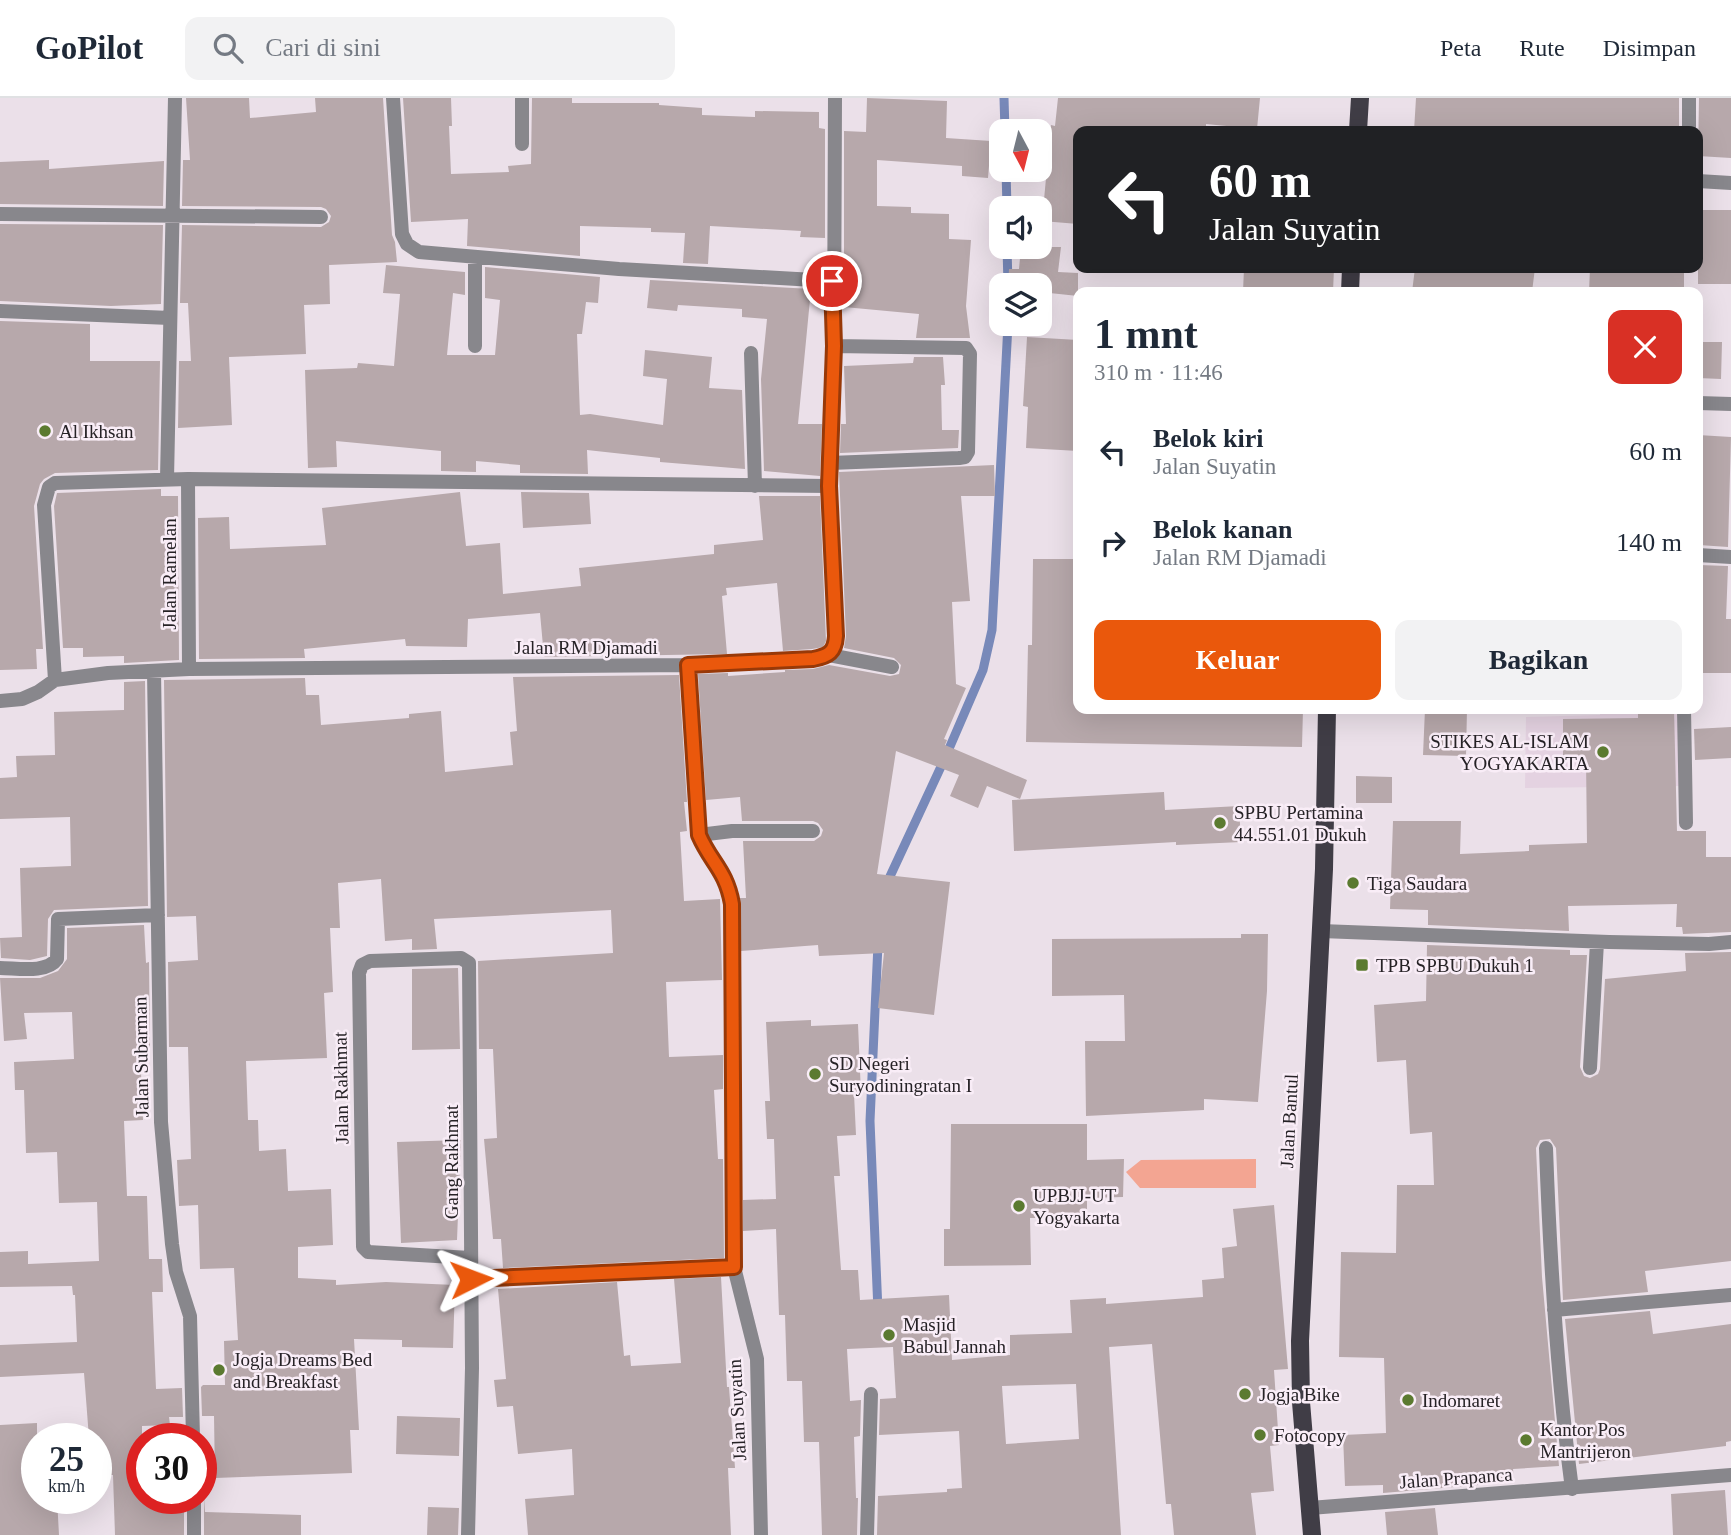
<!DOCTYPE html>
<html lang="id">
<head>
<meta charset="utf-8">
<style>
	body { margin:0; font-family:"Times New Roman",serif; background:#f2f2f3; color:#1f2937; height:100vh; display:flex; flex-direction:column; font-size:26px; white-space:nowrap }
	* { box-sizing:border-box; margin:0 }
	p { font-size:23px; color:#747a83 }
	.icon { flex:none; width:38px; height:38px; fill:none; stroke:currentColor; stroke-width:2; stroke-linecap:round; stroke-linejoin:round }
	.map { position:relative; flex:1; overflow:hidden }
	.drawer { position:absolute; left:1073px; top:189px; width:630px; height:427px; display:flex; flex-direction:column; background:#fff; border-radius:14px; box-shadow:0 7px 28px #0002 }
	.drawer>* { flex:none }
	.guide { position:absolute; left:1073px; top:28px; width:630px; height:147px; border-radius:14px; box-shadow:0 7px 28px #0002; background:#202124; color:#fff; overflow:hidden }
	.needle { width:46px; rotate:173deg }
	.controls { position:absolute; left:989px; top:21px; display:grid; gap:14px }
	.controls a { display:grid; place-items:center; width:63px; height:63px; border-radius:14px; background:#fff; box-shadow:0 7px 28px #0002; font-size:35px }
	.speed { position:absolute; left:21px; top:1325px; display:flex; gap:14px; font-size:35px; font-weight:700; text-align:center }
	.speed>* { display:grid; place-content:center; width:91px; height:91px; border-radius:50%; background:#fff; box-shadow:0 7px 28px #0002; line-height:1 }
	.speed small { font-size:18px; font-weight:400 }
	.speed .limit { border:10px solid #d22; background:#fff; color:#111 }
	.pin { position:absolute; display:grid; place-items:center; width:60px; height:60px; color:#fff; margin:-30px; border:4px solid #fff; border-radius:50%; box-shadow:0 2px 7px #0007 }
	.me { position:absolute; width:77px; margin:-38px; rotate:87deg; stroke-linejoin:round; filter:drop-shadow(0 0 5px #0008) }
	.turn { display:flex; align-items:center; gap:24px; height:147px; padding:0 21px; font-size:32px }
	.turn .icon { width:91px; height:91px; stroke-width:2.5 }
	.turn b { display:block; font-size:49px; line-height:60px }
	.round { display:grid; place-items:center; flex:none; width:74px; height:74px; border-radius:14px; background:#f2f2f3 }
	.headline { display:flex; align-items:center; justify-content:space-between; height:119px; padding:0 21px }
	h1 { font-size:42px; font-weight:600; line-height:52px }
	.button { display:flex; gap:14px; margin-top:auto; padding:14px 21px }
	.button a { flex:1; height:80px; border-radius:14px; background:#ea580c; color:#fff; font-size:28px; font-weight:600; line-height:80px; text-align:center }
	.button a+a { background:#f2f2f3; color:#1f2937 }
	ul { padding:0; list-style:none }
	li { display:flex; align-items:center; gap:21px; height:91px; padding:0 21px }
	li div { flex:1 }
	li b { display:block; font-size:26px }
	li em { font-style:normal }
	header { display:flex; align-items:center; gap:42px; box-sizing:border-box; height:98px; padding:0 35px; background:#fff; border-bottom:2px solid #e0e1e3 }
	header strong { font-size:33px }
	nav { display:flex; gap:38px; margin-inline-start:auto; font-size:24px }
	.search { width:490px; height:63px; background:#f2f2f3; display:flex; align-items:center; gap:18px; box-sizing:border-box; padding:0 24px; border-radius:14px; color:#747a83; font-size:26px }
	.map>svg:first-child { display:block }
	.built { fill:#e4d2e1 }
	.green { fill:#f3a592 }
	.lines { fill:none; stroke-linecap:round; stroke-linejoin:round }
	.stream { stroke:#7889b9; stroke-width:9 }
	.building { fill:#b7a8ab; fill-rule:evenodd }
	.minor { stroke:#88878c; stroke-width:14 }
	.tertiary { stroke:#88878c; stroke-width:14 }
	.primary { stroke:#403d46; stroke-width:18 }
	.route-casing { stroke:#983908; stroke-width:18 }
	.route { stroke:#ea580c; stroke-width:12 }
	.poi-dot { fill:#5b7a30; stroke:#f9edf7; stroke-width:2.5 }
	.labels { text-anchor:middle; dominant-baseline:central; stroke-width:5; stroke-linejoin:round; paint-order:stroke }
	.poi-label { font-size:19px; fill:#262226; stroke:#f9edf7; text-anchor:start }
	.street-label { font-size:19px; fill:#262226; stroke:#f9edf7 }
</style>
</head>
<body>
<header>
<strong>GoPilot</strong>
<div class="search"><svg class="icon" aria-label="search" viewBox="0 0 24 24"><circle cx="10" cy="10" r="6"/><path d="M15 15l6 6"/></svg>Cari di sini</div>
<nav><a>Peta</a><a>Rute</a><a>Disimpan</a></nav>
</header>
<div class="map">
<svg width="1731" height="1437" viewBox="0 0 1731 1437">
	<rect width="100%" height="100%" fill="#ebe0e9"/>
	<path class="built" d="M1600,611H1680V688L1525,690L1526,619L1600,617Z"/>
	<path class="green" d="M1256,1061V1090H1140L1126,1074L1141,1062Z"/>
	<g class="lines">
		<path class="stream" d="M1004,0L1005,33
			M1006,72L1007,110
			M1007,149L1008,187
			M886,787L945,660L983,572L992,532L1008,226
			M878,1213L870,1023L878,846"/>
	</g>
	<path class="building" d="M186,0H249L250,20L316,14L315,0H383L392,137L395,144L397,164L329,167L330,206L304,207L306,256L229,259L232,327L178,330L179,263H191L188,205H180L182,127L321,129L329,124L331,118L326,111L321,109L182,108L183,62H190Z
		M403,0H451L452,28H449L451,76L509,74L508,68L531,66L532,0H572V5H659V7L702,10V17L755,19V13L819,14V30L825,31V140L800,139L801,133L710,128L708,166L683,165L685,135L651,134V130L580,128V158L467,148L468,121L411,124Z
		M867,0L947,3L946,40L991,43L988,80L962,78V68L877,62V108L911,109V115L949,116V141L971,142L966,208L970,240H916L919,216L844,209V33L866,34Z
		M1058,0H1260L1257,31L1206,26V33H1078V126L1042,123L1051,27L1055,28Z
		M1416,0H1679V33H1414Z
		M1699,0H1731V60L1698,58Z
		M49,62V71L164,63L163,108L0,106V64Z
		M1698,112H1731V186H1698Z
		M0,126L163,127L161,206L111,208L0,203Z
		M1021,149H1061L1058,174L1078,175V198L1040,194V187H1008L1009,171H1019Z
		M386,167L465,174V197L453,195L447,257H495L500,202L485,200V169L600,179L598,205L586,204L582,236H577L580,317L590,316L663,327L667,281L643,278L645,252L712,259L709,290L742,292L745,371L660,364V360L587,352L588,376L520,375V367L476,363V374L441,373V353L336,343L337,369L308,370L305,272L357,270L358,265L394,268L400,196L383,195Z
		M1244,170H1334L1333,194H1243Z
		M1415,170H1535L1532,194H1412Z
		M1590,170H1684V194H1589Z
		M650,182L811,191L798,326H822L820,378L764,373L761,281L767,221L742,219V211L678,207L677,213L647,210Z
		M0,223L90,226V263H160L158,372L55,375L44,381L40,386L34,408L43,551H36L37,571L0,572Z
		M1027,239L1078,242V353L1026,350L1028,309L1023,308Z
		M1698,244H1722L1721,281L1698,280Z
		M914,259H943L945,287H941L942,332H959L958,350L840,355L841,326H846L844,268L913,265Z
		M1698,337L1731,339L1728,449L1699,447Z
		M994,367L995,398H961L970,503L952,504L956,586L966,590L944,641L947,642L945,647L1027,682L1020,701L987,688L978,710L950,698L959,677L896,653L877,776L950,784L934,917L878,910L884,855L819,858L818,847L741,853L740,800H746L743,743H814L821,738L823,732L818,725L813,723H742L740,699L706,702L698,576L728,575V578L785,574V572L813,571L829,567L890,578L899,576L901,567L894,560L844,550L846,538L839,374Z
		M161,391V398H178L179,562L124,565V558L83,559V550H63L54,408L57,395Z
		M460,394L466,448L500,445L503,496L581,488L579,470L714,456V447L763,442L759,398H820L826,543L823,549L812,551L783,553L777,485L726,490L727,497L722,498L727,556L544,559L540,515L468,521L467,549L406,548L405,541L304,551L305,560L199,561L198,420L229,419L230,451L326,447L322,410Z
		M521,394L589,395L591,426L523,430Z
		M1033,461H1078V611H1303L1302,649L1026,644L1028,547H1032Z
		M1698,467L1728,468L1726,521H1731V575H1703L1702,501H1698Z
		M679,577L687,704H684L687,733L680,734L684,803L720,801L722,882L666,884L669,959L723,957V991L714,992L718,1061H723L724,1160L503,1170L501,1141H493L484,1041L497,1040L493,951H479L478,863L613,855L611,812L434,821L437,851L412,852V841L385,843L381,781L338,785L340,830H330L333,894L324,895L327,960L246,963L248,1022H258L259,1053L286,1051L288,1093L331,1091L333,1147L298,1149V1180L336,1182V1187L386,1184L455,1187L453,1250L402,1249V1242L354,1241L359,1332H350L352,1375L215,1380L214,1318H202L201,1289L203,1287H225L224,1243L238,1242L234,1170L200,1171L198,1107L179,1108L177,1062L191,1061L188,949H169L168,864L198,862L196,818L167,819L164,582L305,580L306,597H319L321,627L409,620V616L441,613L445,674L513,667L510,634L517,633L513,579Z
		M145,583L148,808L54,812L48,821L47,858L30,862L1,860L0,840L22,839L20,770L71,768L70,719L0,721V680L17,679L16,658L55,657L54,614L124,612V584Z
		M1425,611H1467L1466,658L1423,657Z
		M1638,611H1674L1677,733H1706V759H1731V834L1683,836L1682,829H1676L1677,806L1568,808L1569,833L1428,827V812L1390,811L1393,723H1461L1460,756L1529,753V747L1587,745L1586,661L1563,662V621L1638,620Z
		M1731,629V660L1695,662L1694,631Z
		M1356,678L1392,679V705H1356Z
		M1164,694L1165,712L1239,708L1241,744L1176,747V744L1014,753L1012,702Z
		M144,827L146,865L149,864L150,950L140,951L143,1022L124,1023L127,1098H147L149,1161H162L163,1194H152L156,1291L182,1290L183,1319H169L170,1327L142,1328V1401L184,1400V1437H115L113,1377H96V1340H89L84,1275L0,1279V1247L77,1244L75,1197H73L72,1188L0,1189V1154L28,1153V1166L99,1163L97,1104L59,1105L57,1054L26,1055L24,992H15L14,964L74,961L72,914L24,915L27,941L4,943L0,880H40L58,873L67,861V830Z
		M1241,836H1268L1267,893L1258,1004L1204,1001V1012L1086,1018L1085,943H1125L1124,897L1052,898V841L1241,840Z
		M1427,847L1570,852V857H1587L1580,969L1584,978L1590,980L1598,976L1600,971L1605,881L1686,873L1685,855L1731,854V1163L1645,1173L1648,1194L1563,1202L1556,1050L1550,1041L1540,1042L1536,1050L1542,1179L1559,1368L1513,1371L1514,1384L1383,1395V1387L1345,1388L1343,1337L1386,1335L1384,1260L1339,1259L1341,1154L1396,1155L1397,1087H1434L1432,1034L1410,1036L1406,962L1377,964L1374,907L1426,903Z
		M458,870L460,951L412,952V871Z
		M811,922V928L858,926L861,996H854L856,1037L837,1038L840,1078H834L841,1172H858L860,1202L949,1197L952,1262L1010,1257V1237L1072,1235L1070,1202L1106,1200V1206L1203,1199L1202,1182L1224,1180L1222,1150L1237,1148L1233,1111L1274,1107L1288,1271L1274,1272L1279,1347L1270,1348L1274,1393L1251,1395L1256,1437H1174L1171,1406H1166L1152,1246L1109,1249L1121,1437H877L878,1398L947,1394V1391L962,1390L959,1333L879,1337L880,1301L896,1300L893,1249L847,1251L850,1303L861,1302L860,1338L854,1339L856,1400H858L857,1437H822L819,1344H804L802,1283H787L785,1217H779L776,1131L743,1133V1102L776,1101L774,1041H767L765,1003H770L766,924ZM1076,1286L1079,1341L1006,1346L1002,1288Z
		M951,1026H1087V1062L1124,1061L1123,1099L1087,1100V1120H1030L1031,1167L944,1168V1131H950Z
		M461,1042L457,1142L401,1145L397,1044Z
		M721,1179L727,1289H729L735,1370H728L731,1437H528L525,1401L574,1397L572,1351L518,1356L513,1308L497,1309L494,1282L506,1281L498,1191L617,1184L624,1258L630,1257L631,1268L681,1265L674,1181Z
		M1650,1213L1653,1236L1731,1226V1343L1726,1344V1348L1579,1366L1565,1221Z
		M397,1318L460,1320L459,1358L396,1356Z
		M37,1325V1400H57L59,1437H0V1327Z
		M1725,1392L1728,1437H1673L1671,1396Z
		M204,1400L205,1414L301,1417V1437H204Z
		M428,1409L459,1410L458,1437H427Z
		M1435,1410L1438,1437H1387L1385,1414Z"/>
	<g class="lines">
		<path class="minor" d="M393,0L402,136L407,146L419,154L619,171L832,183
			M522,0V46
			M1689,0V33
			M1698,83L1731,85
			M0,116L321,119
			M475,160V248
			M0,213L170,220
			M751,255L755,388
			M1698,305L1731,306
			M830,365L959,360L965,359L968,354L970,256L966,250L834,248
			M167,381L175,0
			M188,381L189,571
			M1698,457L1731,459
			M829,557L892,569
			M688,567L699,737C711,765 726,772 731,806L734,1169L757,1261L761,1437
			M154,573L161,1024L172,1146L176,1174L190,1218L193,1340
			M55,582L44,407L49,389L55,385L188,381L829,388
			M0,603L22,601L38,594L55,582L108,575L189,571L688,567L813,561L829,557L835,546L836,538L829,388L834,248L835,0
			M1684,611L1686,725
			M699,737L732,733H813
			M1321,833L1609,844L1709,846L1731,844
			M0,870C17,870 46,876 57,861L58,821L158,817
			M1590,970L1597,844
			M1546,1050C1550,1164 1557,1278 1572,1391
			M471,1181L734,1169
			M1554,1212L1731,1197
			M194,1400V1437
			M468,1437L472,1270L469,865L461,860L370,863L362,867L359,875L363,1149L368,1154L470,1160
			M867,1437L871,1296"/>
		<path class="tertiary" d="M1310,1410L1731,1377"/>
		<path class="primary" d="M1358,33L1360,0
			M1350,194L1351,170
			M1312,1437L1301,1304L1300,1243L1324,771L1327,611"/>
	</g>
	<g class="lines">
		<defs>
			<path id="route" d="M471,1181L734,1169L732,806C726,772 711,765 699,737L688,567L813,561C829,558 835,554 836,538L829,388L834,248L832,183"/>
		</defs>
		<use href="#route" class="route-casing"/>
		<use href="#route" class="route"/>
	</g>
	<g class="poi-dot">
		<circle cx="45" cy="333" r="7"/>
		<circle cx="1603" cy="654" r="7"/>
		<circle cx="1220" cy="725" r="7"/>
		<circle cx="1353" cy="785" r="7"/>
		<rect x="1355" y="860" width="14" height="14" rx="3.5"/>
		<circle cx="815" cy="976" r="7"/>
		<circle cx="1019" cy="1108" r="7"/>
		<circle cx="889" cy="1237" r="7"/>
		<circle cx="219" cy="1272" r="7"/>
		<circle cx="1245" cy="1296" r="7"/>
		<circle cx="1408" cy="1302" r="7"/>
		<circle cx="1260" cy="1337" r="7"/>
		<circle cx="1526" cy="1342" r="7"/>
	</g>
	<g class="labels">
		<g class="poi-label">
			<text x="59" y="333">Al Ikhsan</text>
			<text x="1589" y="643" text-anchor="end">STIKES AL-ISLAM<tspan x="1589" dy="22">YOGYAKARTA</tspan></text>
			<text x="1234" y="714">SPBU Pertamina<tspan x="1234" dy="22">44.551.01 Dukuh</tspan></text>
			<text x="1367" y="785">Tiga Saudara</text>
			<text x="1376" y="867">TPB SPBU Dukuh 1</text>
			<text x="829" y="965">SD Negeri<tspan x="829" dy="22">Suryodiningratan I</tspan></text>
			<text x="1033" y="1097">UPBJJ-UT<tspan x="1033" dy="22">Yogyakarta</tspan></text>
			<text x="903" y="1226">Masjid<tspan x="903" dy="22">Babul Jannah</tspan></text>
			<text x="233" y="1261">Jogja Dreams Bed<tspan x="233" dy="22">and Breakfast</tspan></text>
			<text x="1259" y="1296">Jogja Bike</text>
			<text x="1422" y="1302">Indomaret</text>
			<text x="1540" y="1331">Kantor Pos<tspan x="1540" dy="22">Mantrijeron</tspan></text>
			<text x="1274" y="1337">Fotocopy</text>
		</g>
		<g class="street-label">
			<text transform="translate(169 476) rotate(-90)">Jalan Ramelan</text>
			<text x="586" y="549">Jalan RM Djamadi</text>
			<text transform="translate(141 959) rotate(-91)">Jalan Subarman</text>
			<text transform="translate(341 990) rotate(-91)">Jalan Rakhmat</text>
			<text transform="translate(1289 1023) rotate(-87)">Jalan Bantul</text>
			<text transform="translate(451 1064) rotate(-90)">Gang Rakhmat</text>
			<text transform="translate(737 1312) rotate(-93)">Jalan Suyatin</text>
			<text transform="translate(1456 1380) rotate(-4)">Jalan Prapanca</text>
		</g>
	</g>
</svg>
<div class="controls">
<a><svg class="needle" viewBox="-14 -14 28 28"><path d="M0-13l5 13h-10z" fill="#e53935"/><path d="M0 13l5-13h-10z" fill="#747a83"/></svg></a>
<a><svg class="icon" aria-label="sound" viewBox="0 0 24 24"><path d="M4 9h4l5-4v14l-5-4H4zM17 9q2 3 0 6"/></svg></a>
<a><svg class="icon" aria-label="layers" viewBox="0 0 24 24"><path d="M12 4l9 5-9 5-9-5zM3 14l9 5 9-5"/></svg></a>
</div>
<div class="speed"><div>25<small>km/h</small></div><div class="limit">30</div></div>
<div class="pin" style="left:832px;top:183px;background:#d93025"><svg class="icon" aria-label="arrive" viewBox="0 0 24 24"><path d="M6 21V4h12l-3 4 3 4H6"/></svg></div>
<svg class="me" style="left:471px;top:1181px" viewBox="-20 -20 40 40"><path d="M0-17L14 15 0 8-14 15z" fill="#ea580c" stroke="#fff" stroke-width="4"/></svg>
<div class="guide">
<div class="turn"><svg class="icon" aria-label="left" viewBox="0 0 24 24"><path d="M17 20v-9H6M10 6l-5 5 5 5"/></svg><div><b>60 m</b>Jalan Suyatin</div></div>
</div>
<section class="drawer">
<div class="headline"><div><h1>1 mnt</h1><p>310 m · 11:46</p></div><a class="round" style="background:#d93025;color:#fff"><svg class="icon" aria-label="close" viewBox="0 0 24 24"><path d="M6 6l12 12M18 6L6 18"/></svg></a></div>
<ul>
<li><svg class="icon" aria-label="left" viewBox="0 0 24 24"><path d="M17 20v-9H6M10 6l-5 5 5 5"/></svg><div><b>Belok kiri</b><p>Jalan Suyatin</p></div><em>60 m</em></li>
<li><svg class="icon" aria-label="right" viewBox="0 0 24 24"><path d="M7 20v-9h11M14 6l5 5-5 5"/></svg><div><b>Belok kanan</b><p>Jalan RM Djamadi</p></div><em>140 m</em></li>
</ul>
<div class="button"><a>Keluar</a><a>Bagikan</a></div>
</section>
</div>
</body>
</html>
